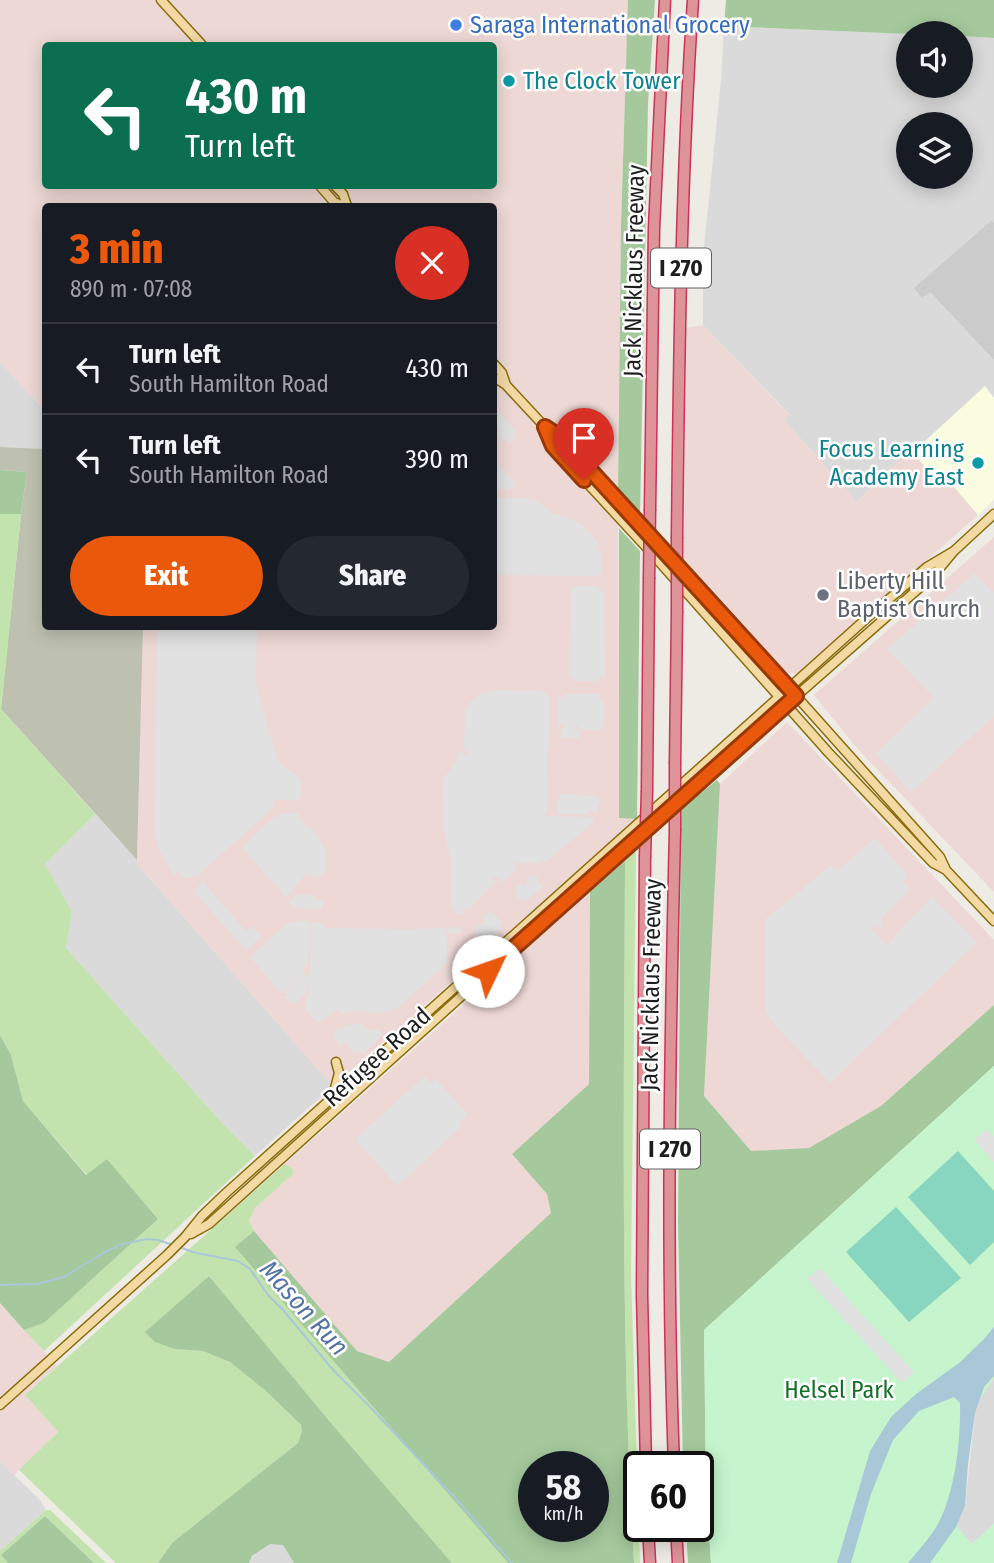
<!DOCTYPE html>
<html lang="en">
<head>
<meta charset="utf-8">
<style>
	body { margin:0; font-family:"Fira Sans Condensed",sans-serif; background:#242831; color:#f1f3f6; height:100vh; display:flex; flex-direction:column; font-size:26px; white-space:nowrap }
	* { box-sizing:border-box; margin:0 }
	p { font-size:23px; color:#9ea1a6 }
	.icon { flex:none; width:38px; height:38px; fill:none; stroke:currentColor; stroke-width:2; stroke-linecap:round; stroke-linejoin:round }
	.map { position:relative; flex:1; overflow:hidden }
	.panel { position:absolute; left:42px; top:203px; width:455px; height:427px; display:flex; flex-direction:column; background:#171b24; border-radius:7px; box-shadow:0 4px 18px #0003 }
	.panel>* { flex:none }
	.guide { position:absolute; left:42px; top:42px; width:455px; height:147px; border-radius:7px; box-shadow:0 4px 18px #0003; background:#0b6e4f; color:#fff; overflow:hidden }
	.buttons { position:absolute; left:896px; top:21px; display:grid; gap:14px }
	.buttons a { display:grid; place-items:center; width:77px; height:77px; border-radius:50%; background:#171b24; box-shadow:0 4px 18px #0003; font-size:35px }
	.speed { position:absolute; left:518px; top:1451px; display:flex; gap:14px; font-size:35px; font-weight:700; text-align:center }
	.speed>* { display:grid; place-content:center; width:91px; height:91px; border-radius:50%; background:#171b24; box-shadow:0 4px 18px #0003; line-height:1 }
	.speed small { font-size:18px; font-weight:400 }
	.speed .limit { border:4px solid #111; border-radius:10px; background:#fff; color:#111 }
	.pin { position:absolute; display:grid; place-items:center; width:60px; height:60px; color:#fff; margin:-72px -30px; border-radius:50% 50% 50% 0; rotate:-45deg; box-shadow:0 0 7px #0007 }
	.pin .icon { rotate:45deg }
	.me { position:absolute; width:77px; margin:-38px; rotate:48deg; stroke-linejoin:round; filter:drop-shadow(0 0 5px #0008) }
	.turn { display:flex; align-items:center; gap:24px; height:147px; padding:0 28px; font-size:32px }
	.turn .icon { width:91px; height:91px; stroke-width:2.5 }
	.turn b { display:block; font-size:49px; line-height:60px }
	.round { display:grid; place-items:center; flex:none; width:74px; height:74px; border-radius:37px; background:#242831 }
	.headline { display:flex; align-items:center; justify-content:space-between; height:119px; padding:0 28px }
	h1 { font-size:42px; font-weight:800; line-height:52px; color:#ea580c }
	.primary-button { display:flex; gap:14px; margin-top:auto; padding:14px 28px }
	.primary-button a { flex:1; height:80px; border-radius:42px; background:#ea580c; color:#fff; font-size:28px; font-weight:800; line-height:80px; text-align:center }
	.primary-button a+a { background:#242831; color:#f1f3f6 }
	ul { padding:0; list-style:none }
	li { display:flex; align-items:center; gap:21px; height:91px; padding:0 28px; border-top:2px solid #363941 }
	li div { flex:1 }
	li b { display:block; font-size:26px }
	li em { font-style:normal }
	.map>svg:first-child { display:block }
	.residential { fill:#dbdada; fill-rule:evenodd }
	.commercial { fill:#edd8d5; fill-rule:evenodd }
	.education { fill:#f9fcdf }
	.religious { fill:#cbcbcb }
	.construction { fill:#bfc1b0 }
	.grass { fill:#c3e3ae }
	.forest { fill:#a5c99d; fill-rule:evenodd }
	.park { fill:#c5f4cd }
	.pitch { fill:#89d6c0 }
	.parking { fill:#e1e1e1 }
	.water { fill:#a8c8d7 }
	.lines { fill:none; stroke-linecap:round; stroke-linejoin:round }
	.stream { stroke:#a8c8d7; stroke-width:2 }
	.major-casing { stroke:#896d0e; stroke-width:11 }
	.highway-casing { stroke:#c93457; stroke-width:13 }
	.major { stroke:#f3d9a4; stroke-width:8 }
	.highway { stroke:#de9399; stroke-width:10 }
	.highway-bridge-casing { stroke:#c93457; stroke-width:13; stroke-linecap:butt }
	.highway-bridge { stroke:#de9399; stroke-width:10 }
	.route-casing { stroke:#983908; stroke-width:18 }
	.route { stroke:#ea580c; stroke-width:12 }
	.shop-dot { fill:#3f7fe0; stroke:#fff; stroke-width:2.5 }
	.culture-dot { fill:#0f9aa8; stroke:#fff; stroke-width:2.5 }
	.worship-dot { fill:#6b7280; stroke:#fff; stroke-width:2.5 }
	.labels { text-anchor:middle; dominant-baseline:central; stroke-width:5; stroke-linejoin:round; paint-order:stroke }
	.shield { fill:#fff; stroke:#616161; stroke-width:2 }
	.shield-label { font-size:23px; font-weight:bold; fill:#1d1d1d }
	.shop-label { font-size:24px; fill:#366cbe; stroke:#fff; text-anchor:start }
	.culture-label { font-size:24px; fill:#0d838f; stroke:#fff; text-anchor:start }
	.street-label { font-size:24px; fill:#1d1d1d; stroke:#fff }
	.worship-label { font-size:24px; fill:#5b616d; stroke:#fff; text-anchor:start }
	.park-label { font-size:24px; fill:#157127; stroke:#fff }
	.water-label { font-size:26px; font-style:italic; fill:#5373a4; stroke:#fff }
</style>
</head>
<body>
<div class="map">
<svg width="994" height="1563" viewBox="0 0 994 1563">
	<rect width="100%" height="100%" fill="#edebe4"/>
	<path class="residential" d="M724,26L908,34V86H961V36L994,38V223L992,220L929,291L994,360V398L985,387L913,452L910,450L857,502L784,420L789,414L703,325V257L721,80ZM908,124H961V177H908Z
		M0,362L45,411V449L0,447Z
		M95,814L137,860V864L333,1086L255,1156L224,1125L66,948L72,912L44,864Z
		M994,1376V1524L972,1544L956,1527L965,1506L975,1413L984,1387Z
		M0,1461L40,1500L46,1510L0,1551Z
		M270,1544H283L294,1563H249L252,1557Z"/>
	<path class="commercial" d="M0,0H628L621,226L618,492L619,818L637,819L333,1086L137,864L143,627L494,626V206H46L45,411L0,362ZM46,46H494V186H46Z
		M703,325L789,415L784,420L857,502L910,449L931,474L938,469L978,515L798,673H782L684,569L686,328Z
		M994,537V892L857,748L814,695Z
		M787,722L994,940V1005L881,1106L809,1149L751,1151L704,1096L720,784Z
		M590,892L589,1084L512,1154L547,1194L551,1213L389,1362L357,1351L254,1231L249,1222L255,1208L294,1173L292,1168L285,1164Z
		M0,1303L57,1366L25,1395L58,1432L14,1475L0,1461Z"/>
	<path class="education" d="M985,386L994,398V500L978,515L939,469L931,474L913,452Z"/>
	<path class="religious" d="M992,220L994,223V360L930,292L922,298L914,288Z"/>
	<path class="construction" d="M0,447L45,449L46,626L143,627L137,860L1,709L21,514L27,472L0,470Z"/>
	<path class="grass" d="M0,514H21L1,709L95,814L45,864L72,912L66,948L224,1125L255,1156L44,1351L24,1330L44,1323L158,1219L107,1159L87,1175L23,1101L11,1055L0,1035Z
		M636,850L631,1274L640,1563H634C620,1329 624,1095 625,861Z
		M285,1164L292,1168L294,1173L255,1208L249,1221L254,1231L236,1247L508,1563H452L336,1429L209,1276L146,1333L175,1349L203,1351L230,1362L267,1392L301,1425L302,1431L298,1443L173,1542L158,1563H116L19,1470L58,1432L25,1395Z
		M46,1510H50L106,1563H94L45,1516L1,1555L8,1563H0V1551Z"/>
	<path class="forest" d="M628,0H655L648,104L640,517L618,492L621,226Z
		M726,0H994V38L961,36V33L908,34L724,26Z
		M0,470L27,472L21,514H0Z
		M619,528L640,551L637,819L619,818Z
		M717,780L720,784L704,1096L751,1151L809,1148L881,1106L994,1005V1066L704,1330L706,1486L711,1563H688L686,1526H698V1466H683L678,1223L681,804L701,793Z
		M625,861C624,1095 620,1329 634,1563H508L235,1247L254,1231L357,1351L389,1362L551,1213L547,1194L512,1154L589,1084L590,892ZM593,1466V1526H534V1466Z
		M0,1035L11,1055L23,1101L86,1175L107,1159L158,1219L44,1323L24,1330L0,1303Z
		M209,1276L336,1429L452,1563H294L283,1545L270,1544L252,1556L249,1563H158L173,1542L298,1443L302,1431L301,1425L267,1392L230,1362L203,1351L175,1349L155,1342L145,1332Z
		M45,1516L94,1563H8L1,1555Z"/>
	<path class="park" d="M994,1066V1378L971,1412L957,1527L972,1544L994,1524V1563H711L706,1486L704,1330Z"/>
	<path class="pitch" d="M958,1151L994,1191V1242L970,1265L908,1197Z
		M896,1207L961,1278L909,1322L846,1252Z"/>
	<path class="parking" d="M497,410L516,431L513,434L516,438L510,443L507,439L503,442L497,434L500,431L494,423V414Z
		M494,459L516,485L513,489H494Z
		M494,498H526L538,502L553,513L571,519L584,526L600,545H597L596,547L601,552V573L600,575L596,573L598,576L494,575Z
		M975,573L992,592L994,591V716L911,792L876,753L934,698L887,649Z
		M575,586H600L597,592L604,590L605,678L601,676L598,681H575L572,678L573,675L570,678L571,590Z
		M157,627H257L256,681L263,710L278,760L283,766L297,776L301,782V797L299,796L300,799L298,800H273L275,804L264,816L197,876L195,874L192,878L179,877L180,873L178,872L175,874V877L159,850L155,834Z
		M499,690L542,691L549,696V747L547,752L548,810L544,816L592,817L594,819L593,822L595,821L543,864L544,861L541,858L542,862L540,863H513L517,869L500,884L499,878L494,877L493,879L496,882L468,910L463,908V914H455L454,908L451,911V860L444,832L443,783L445,776L456,762L459,749L463,754L468,755L469,753L464,749L465,710L466,707L470,708L469,705L466,706L481,693Z
		M563,694H600V700L604,699V727L602,725V730L578,729V725L577,724L574,730L580,731V738H561V728L566,727L565,724H561L558,728V696L563,699Z
		M560,794H577V800L578,796H596L597,800L602,796L596,813L589,809V814H557V799H560Z
		M281,813H298L299,814L297,819L301,817L304,824L314,831L325,849V873H322V877L305,875L285,898L282,892L242,848L276,815V817H278Z
		M875,838L908,876L903,881L910,889L881,919L884,923L879,929L874,925L871,929L888,945L901,928L932,897L977,942L830,1083L782,1033L765,1012V919L797,894L830,865L837,871Z
		M540,875L537,880L543,887L526,901L523,898L520,900L515,895L518,892L515,888L520,884L523,886H525L528,882L526,878Z
		M203,882L246,931L252,926L261,936L246,950L193,891Z
		M293,895H314L317,900H323L324,898L323,906L322,905V909L297,908L298,904L296,906V910L286,899L295,900Z
		M491,910L502,923L500,925L502,928L485,944L482,941L478,944L475,940L479,936L475,935L478,923L480,925L485,921L483,917Z
		M294,921H310L308,967H304L303,974L283,991L282,994L250,957L288,923Z
		M311,922L323,924L326,928L411,929L461,927V933H449L446,929H443L447,933V963L400,1006L392,1010L382,1013L356,1011L339,1014V1011L337,1010L318,1023L310,1015L309,1011L305,1013V997L310,994L307,988H306L307,993L294,1004L293,999L291,1000V1003L284,996H287L288,994L284,992L304,974L308,976L310,975Z
		M352,1024H363V1026L365,1028L370,1031L378,1029L383,1035L363,1054L359,1051L355,1054L345,1043L341,1046L332,1037L336,1033L333,1031Z
		M425,1076L431,1083L436,1079L468,1115L460,1122V1128L397,1186L355,1139Z
		M987,1129L994,1136V1162L974,1140Z
		M820,1268L914,1372L902,1383L807,1279Z"/>
	<path class="water" d="M994,1327V1376L984,1387L975,1413L968,1464L965,1506L956,1527L930,1563H908C917,1552 927,1541 935,1529C955,1498 961,1439 960,1403L954,1397L919,1411L893,1440L871,1494L851,1563H837L870,1451L891,1417L916,1394L959,1363L984,1339Z"/>
	<g class="lines">
		<path class="stream" d="M178,1247L197,1253L238,1261L250,1269L268,1295L283,1310L334,1371L372,1409L456,1499L512,1563
			M0,1285L37,1284L64,1277L98,1256L119,1245L147,1239L158,1240L173,1245"/>
		<defs>
			<path id="major" d="M161,0L203,46
				M320,186L334,202L343,206
				M335,186L343,194L347,206
				M494,364L502,373L506,385
				M494,377L506,385L545,427L561,438L738,631L940,857L946,870L994,921
				M545,427L553,446L647,548L828,752L933,863L946,870
				M334,1092L339,1073L336,1062
				M191,1234L209,1224L703,778L934,575L954,551L994,514
				M0,1405L167,1255L185,1237L202,1216L226,1193L877,609L927,567L954,551"/>
			<path id="highway" d="M650,509L654,228L665,0
				M677,537C679,358 681,179 693,0
				M675,762L677,613
				M647,791L649,579
				M645,857L642,1294L646,1466
				M674,1466C666,1255 670,1043 675,831
				M648,1526L650,1563
				M676,1526L678,1563"/>
		</defs>
		<use href="#major" class="major-casing"/>
		<use href="#highway" class="highway-casing"/>
		<use href="#major" class="major"/>
		<use href="#highway" class="highway"/>
		<defs>
			<path id="highway-bridge" d="M677,537V613
				M649,579L650,509
				M675,831V762
				M645,857L647,791"/>
		</defs>
		<use href="#highway-bridge" class="highway-bridge-casing"/>
		<use href="#highway-bridge" class="highway-bridge"/>
	</g>
	<g class="lines">
		<defs>
			<path id="route" d="M488,971L796,696L561,438L545,427L553,446L584,480"/>
		</defs>
		<use href="#route" class="route-casing"/>
		<use href="#route" class="route"/>
	</g>
	<circle class="shop-dot" cx="456" cy="25" r="7"/>
	<g class="culture-dot">
		<circle cx="509" cy="81" r="7"/>
		<circle cx="978" cy="463" r="7"/>
	</g>
	<circle class="worship-dot" cx="823" cy="595" r="7"/>
	<g class="labels">
		<g class="shield">
			<rect x="651" y="248.5" width="60" height="39" rx="5"/>
			<rect x="640" y="1129.5" width="60" height="39" rx="5"/>
		</g>
		<g class="shield-label">
			<text x="681" y="268">I 270</text>
			<text x="670" y="1149">I 270</text>
		</g>
		<g class="shop-label">
			<text x="470" y="25">Saraga International Grocery</text>
		</g>
		<g class="culture-label">
			<text x="523" y="81">The Clock Tower</text>
			<text x="964" y="449" text-anchor="end">Focus Learning<tspan x="964" dy="28">Academy East</tspan></text>
		</g>
		<g class="street-label">
			<text transform="translate(634 271) rotate(-89)">Jack Nicklaus Freeway</text>
			<text transform="translate(651 985) rotate(-89)">Jack Nicklaus Freeway</text>
			<text transform="translate(377 1057) rotate(-42)">Refugee Road</text>
		</g>
		<g class="worship-label">
			<text x="837" y="581">Liberty Hill<tspan x="837" dy="28">Baptist Church</tspan></text>
		</g>
		<g class="park-label">
			<text x="839" y="1390">Helsel Park</text>
		</g>
		<g class="water-label">
			<text transform="translate(304 1308) rotate(48)">Mason Run</text>
		</g>
	</g>
</svg>
<div class="buttons">
<a><svg class="icon" aria-label="sound" viewBox="0 0 24 24"><path d="M4 9h4l5-4v14l-5-4H4zM17 9q2 3 0 6"/></svg></a>
<a><svg class="icon" aria-label="layers" viewBox="0 0 24 24"><path d="M12 4l9 5-9 5-9-5zM3 14l9 5 9-5"/></svg></a>
</div>
<div class="speed"><div>58<small>km/h</small></div><div class="limit">60</div></div>
<div class="pin" style="left:584px;top:480px;background:#d93025"><svg class="icon" aria-label="arrive" viewBox="0 0 24 24"><path d="M6 21V4h12l-3 4 3 4H6"/></svg></div>
<svg class="me" style="left:488px;top:971px" viewBox="-20 -20 40 40"><circle r="19" fill="#fff"/><path d="M0-13L10 11 0 6-10 11z" fill="#ea580c"/></svg>
<div class="guide">
<div class="turn"><svg class="icon" aria-label="left" viewBox="0 0 24 24"><path d="M17 20v-9H6M10 6l-5 5 5 5"/></svg><div><b>430 m</b>Turn left</div></div>
</div>
<section class="panel">
<div class="headline"><div><h1>3 min</h1><p>890 m · 07:08</p></div><a class="round" style="background:#d93025;color:#fff"><svg class="icon" aria-label="close" viewBox="0 0 24 24"><path d="M6 6l12 12M18 6L6 18"/></svg></a></div>
<ul>
<li><svg class="icon" aria-label="left" viewBox="0 0 24 24"><path d="M17 20v-9H6M10 6l-5 5 5 5"/></svg><div><b>Turn left</b><p>South Hamilton Road</p></div><em>430 m</em></li>
<li><svg class="icon" aria-label="left" viewBox="0 0 24 24"><path d="M17 20v-9H6M10 6l-5 5 5 5"/></svg><div><b>Turn left</b><p>South Hamilton Road</p></div><em>390 m</em></li>
</ul>
<div class="primary-button"><a>Exit</a><a>Share</a></div>
</section>
</div>
</body>
</html>
